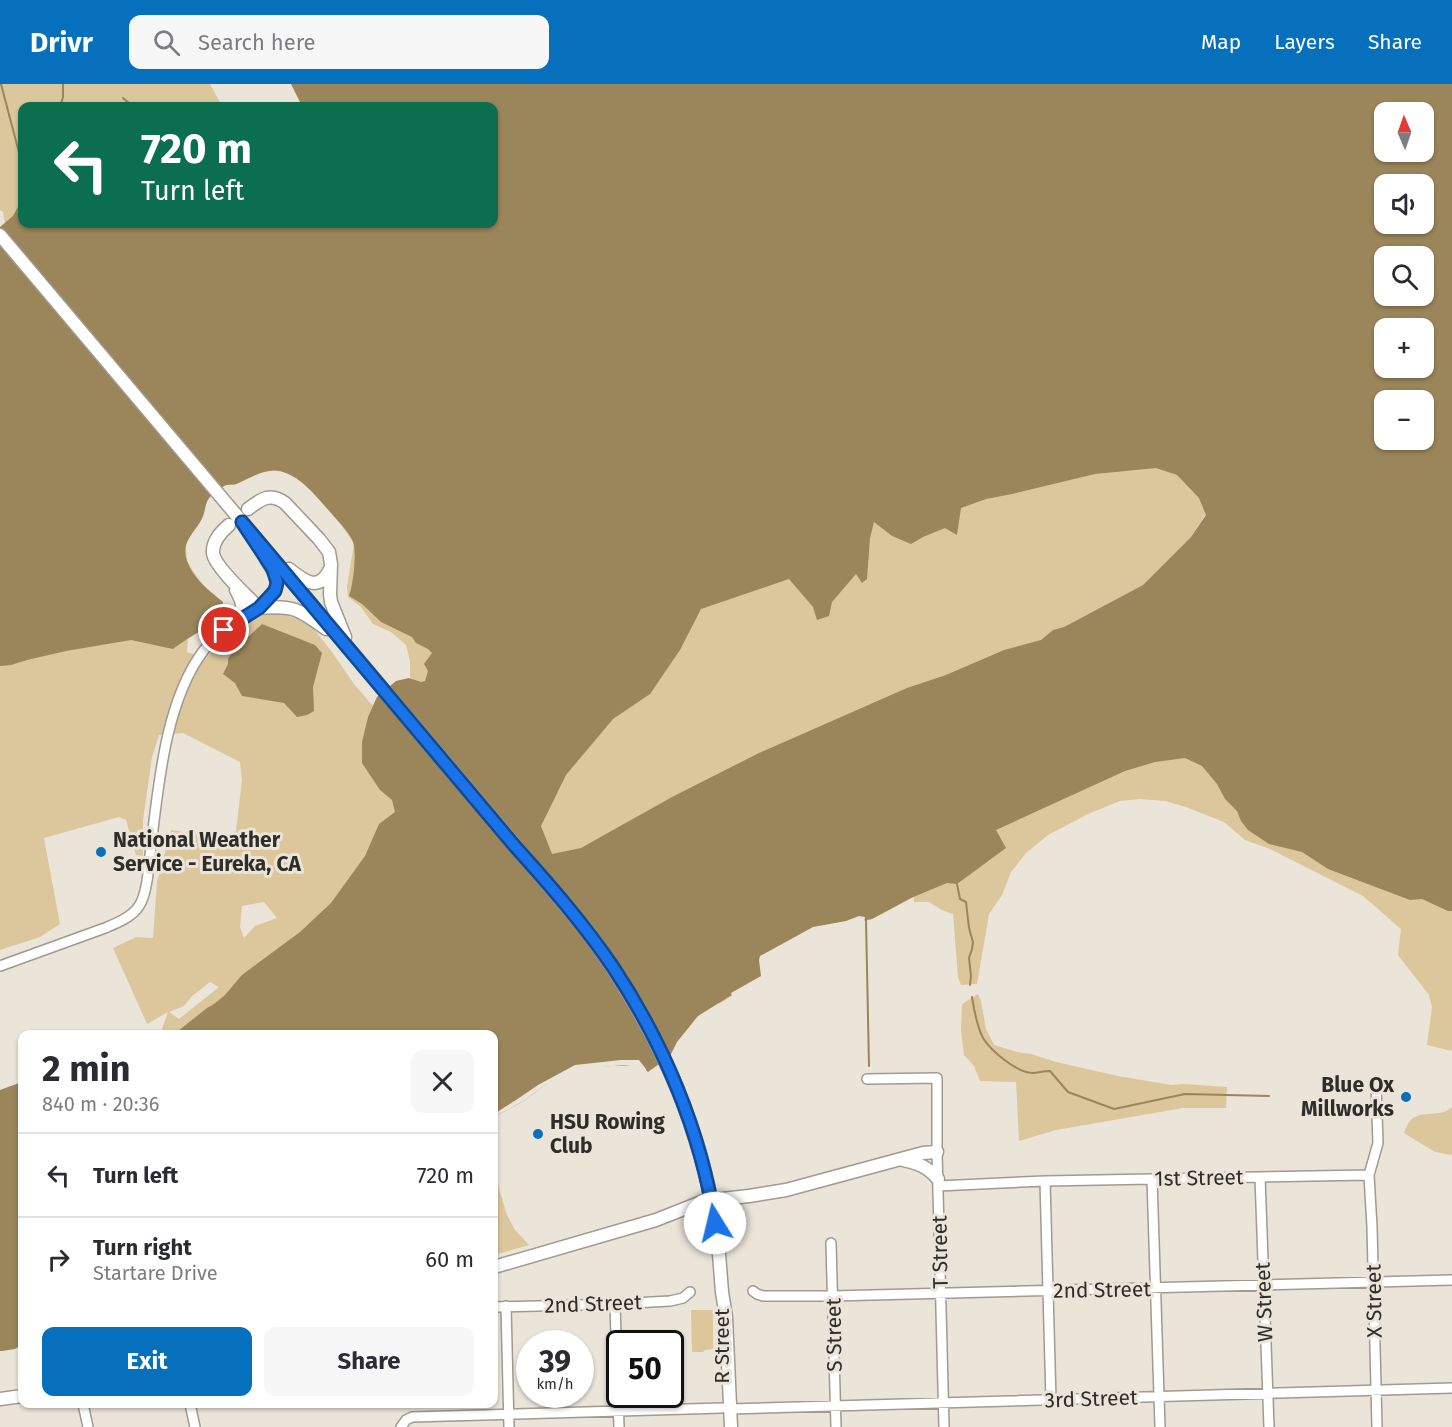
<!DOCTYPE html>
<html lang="en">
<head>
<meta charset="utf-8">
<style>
	body { margin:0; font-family:"Fira Sans",sans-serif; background:#f7f7f7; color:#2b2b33; height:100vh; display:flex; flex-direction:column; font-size:22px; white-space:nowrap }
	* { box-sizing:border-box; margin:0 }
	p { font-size:20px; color:#7c7c81 }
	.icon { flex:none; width:33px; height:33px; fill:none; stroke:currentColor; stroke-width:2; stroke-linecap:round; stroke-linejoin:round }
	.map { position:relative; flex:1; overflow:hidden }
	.panel { position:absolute; left:18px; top:946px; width:480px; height:378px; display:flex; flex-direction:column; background:#fff; border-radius:12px; box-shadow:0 2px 4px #0004 }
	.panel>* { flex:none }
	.hud { position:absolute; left:18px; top:18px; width:480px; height:126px; border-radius:12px; box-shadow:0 2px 4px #0004; background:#0b6e4f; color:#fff; overflow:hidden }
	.needle { width:39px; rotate:358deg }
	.fabs { position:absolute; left:1374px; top:18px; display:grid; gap:12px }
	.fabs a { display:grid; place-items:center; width:60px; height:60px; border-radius:12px; background:#fff; box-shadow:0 2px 4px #0004; font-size:30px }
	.speed { position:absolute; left:516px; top:1246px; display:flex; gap:12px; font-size:30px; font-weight:700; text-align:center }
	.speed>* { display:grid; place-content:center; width:78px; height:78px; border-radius:50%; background:#fff; box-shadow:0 2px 4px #0004; line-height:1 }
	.speed small { font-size:15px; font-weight:400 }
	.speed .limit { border:3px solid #111; border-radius:9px; background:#fff; color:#111 }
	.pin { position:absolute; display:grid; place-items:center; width:51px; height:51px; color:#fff; margin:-26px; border:3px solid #fff; border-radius:50%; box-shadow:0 2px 6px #0007 }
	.me { position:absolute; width:66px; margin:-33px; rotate:351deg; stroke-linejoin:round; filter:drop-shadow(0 0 4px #0008) }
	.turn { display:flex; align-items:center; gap:21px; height:126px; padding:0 24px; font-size:27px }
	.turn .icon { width:78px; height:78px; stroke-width:2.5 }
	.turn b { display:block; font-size:42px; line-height:51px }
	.round { display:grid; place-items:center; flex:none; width:63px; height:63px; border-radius:12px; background:#f7f7f7 }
	.summary { display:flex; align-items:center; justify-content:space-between; height:102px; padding:0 24px }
	h1 { font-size:36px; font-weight:700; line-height:45px }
	.cta { display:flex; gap:12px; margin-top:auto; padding:12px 24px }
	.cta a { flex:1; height:69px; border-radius:12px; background:#0770bc; color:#fff; font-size:24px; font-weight:700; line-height:69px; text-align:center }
	.cta a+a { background:#f7f7f7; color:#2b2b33 }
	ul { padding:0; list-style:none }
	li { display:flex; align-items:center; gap:18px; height:84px; padding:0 24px; border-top:2px solid #e1e1e2 }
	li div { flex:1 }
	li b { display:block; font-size:22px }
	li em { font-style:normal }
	header { display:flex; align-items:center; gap:36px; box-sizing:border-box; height:84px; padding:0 30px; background:#0770bc; color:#fff }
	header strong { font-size:28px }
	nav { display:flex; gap:33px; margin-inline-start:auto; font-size:21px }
	.search { width:420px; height:54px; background:#f7f7f7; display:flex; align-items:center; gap:15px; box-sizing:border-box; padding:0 21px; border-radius:12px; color:#7c7c81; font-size:22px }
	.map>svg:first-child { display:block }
	.green { fill:#dcc69c; fill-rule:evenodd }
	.water { fill:#9b855b; fill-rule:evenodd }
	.pier { fill:#eae4d9 }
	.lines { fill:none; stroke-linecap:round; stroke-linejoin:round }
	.stream { stroke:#9b855b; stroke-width:2 }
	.street-casing { stroke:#a09a8f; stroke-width:12 }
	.secondary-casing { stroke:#a09a8f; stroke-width:15 }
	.street { stroke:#fff; stroke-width:9 }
	.secondary { stroke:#fff; stroke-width:12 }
	.secondary-bridge-casing { stroke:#a09a8f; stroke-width:15; stroke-linecap:butt }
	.secondary-bridge { stroke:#fff; stroke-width:12 }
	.route-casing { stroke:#114b97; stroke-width:15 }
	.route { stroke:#1a73e8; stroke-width:10 }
	.poi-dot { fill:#0770bc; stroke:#eae4d9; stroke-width:2 }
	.labels { text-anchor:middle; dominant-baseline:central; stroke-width:6; stroke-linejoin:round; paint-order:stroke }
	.poi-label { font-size:21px; font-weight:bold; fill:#2f2d29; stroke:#eae4d9; text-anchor:start }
	.street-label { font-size:21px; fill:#2f2d29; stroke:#eae4d9 }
</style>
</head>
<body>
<header>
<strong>Drivr</strong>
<div class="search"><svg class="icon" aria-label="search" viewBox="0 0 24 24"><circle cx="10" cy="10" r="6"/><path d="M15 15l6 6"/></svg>Search here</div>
<nav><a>Map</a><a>Layers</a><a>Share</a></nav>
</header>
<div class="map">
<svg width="1452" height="1343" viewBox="0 0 1452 1343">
	<rect width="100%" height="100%" fill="#eae4d9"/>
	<path class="green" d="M0,0H210L222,22H22V140H132L97,153L0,143L5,139L3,128L0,126Z
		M1452,0V228L1384,244L1206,430L1191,453L1143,501L1064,543L1053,546L1041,556L564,784L408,717L294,951H160L168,928L147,940L113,864L136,853L153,854L157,798L171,746L201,751L222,764L236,747L242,696L240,678L183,649L159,651L152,673L143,736V772L136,771L126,736L119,733L44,754L60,840L40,853L0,866V468ZM1384,28H1424V68H1384ZM1384,100H1424V140H1384ZM1384,172H1424V212H1384ZM270,387C278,387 285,387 293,391C313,404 340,439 354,459L347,503L348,513L361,523L373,540L391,548L406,561L410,577V593L412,595L396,597L377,613L373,622L354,600L332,568L313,544L300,536L276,528L253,534L216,564L206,574L187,568L188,554C203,545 222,537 223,518L202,500L193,487L187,476L186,461L192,448L203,433L207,417L211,412L226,401H235L259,389ZM264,818L277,834L255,842L244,854L240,843L242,822ZM210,898L219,903L179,935L169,928L184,922L191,913Z
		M1334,579L1350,588L1359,583C1371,601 1393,606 1410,619C1424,629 1440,645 1452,659V967L1427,961L1432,923L1429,911L1398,871L1401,845L1363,812L1270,765L1245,756L1224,738L1186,723L1165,717L1140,715L1120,717L1088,730L1048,751L1026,769L1011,788L1002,811L989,830L977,900L961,901L958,893L953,830L942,826L929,818H914V813L872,835L864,837L865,833L859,832L846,837L813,843L760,872L759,876L762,892L731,909L732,912L719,920L718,918C704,925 692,931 683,944C675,954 674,963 663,971L648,942L710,901L768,860L816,836L909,793L914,792L990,748L993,739L1167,639L1216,623L1231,608L1297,586Z
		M978,910L981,917L986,945L994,961L1017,968L1031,970L1056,978L1118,992L1171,1001L1183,1000L1227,1003L1226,1024H1183L1056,1046L1019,1057L1016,998L980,997L974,982L964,971L961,947L962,920Z
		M1452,1023V1071L1435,1068L1404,1049C1412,1027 1419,1032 1439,1029C1444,1029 1448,1026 1452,1023Z
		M494,1088L507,1131L515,1146L529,1161L494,1171Z
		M691,1226H713V1265L705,1266L703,1268H692Z"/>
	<path class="water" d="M291,0H1452V827H1448L1422,815L1410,816L1328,785L1302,768L1269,760L1248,746L1241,737L1237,727L1225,715L1217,700L1202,682L1185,674L1155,678L1125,687L996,746L1006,764L957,800L947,799L911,814L872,835L814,845L761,876L763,893L738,907L698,932L677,958L670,972L648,988L641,981L586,983L571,986L542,1003L524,1017L494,1033V951H173L207,924L214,920L224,912L242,891L300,848L331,819L365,772L379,740L395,728L392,716L380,706L362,679V658L368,633L377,613L396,597L409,594L421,598L425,597L428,587L424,580L432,569L428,565L416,559L412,553L381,538L362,520L349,512C353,503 357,468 353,458C349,448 339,438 331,429C318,415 303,394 283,388C266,382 250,395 236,400C233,401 230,400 227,401C222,402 216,408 212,411C205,417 206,424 203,432C197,448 180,456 187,477C193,494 209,507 223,518C222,523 222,528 219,532C211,542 184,556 173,565L131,556L66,567L27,576L11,581L0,582V143L21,125H22V140H51L60,142L70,140H494V22H289L292,18L295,22L300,18ZM1384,28H1424V68H1384ZM1384,100H1424V140H1384ZM1384,172H1424V212H1384ZM1384,244H1424V284H1384ZM1384,316H1424V356H1384ZM1156,384L1177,391L1199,414L1206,431L1191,453L1143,501L1064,543L1053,546L1041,556L1004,566L946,591L907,604L759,669L672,713L581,764L552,770L541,742L566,691L613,635L650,610L680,566L701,525L789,495L813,523L817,536L829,532L832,518L856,490L862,499L867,495L870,454L874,438L892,452L911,460L923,453L945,444L957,451L961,424L986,415L1012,410L1095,390Z
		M262,540L315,561L322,569L313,603L314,627L307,631L297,633L284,619L242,612L235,599L223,590L228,580V574L248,553Z
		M22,998V1262L18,1263L15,1265L2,1267H0V1006Z"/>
	<path class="pier" d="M859,832L865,833L864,839L815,848L765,874L766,895L732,912L731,909L761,892L759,876L760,872L813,843L846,837Z
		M621,976H639L646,985V987L638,983L625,981L580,985L571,988L542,1003L524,1017L494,1033V1030L516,1016L538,1001L575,981Z"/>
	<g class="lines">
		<path class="stream" d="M1,0L22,80
			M123,14L130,20L135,21L136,22
			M63,22L61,20L63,13V0
			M14,132L22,118
			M957,800L960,815L966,818L969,844L973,858L972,865L969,874L971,892L970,901
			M866,836L869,982
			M972,913C974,926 977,942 983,954C991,967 1016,988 1032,989C1037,989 1044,987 1050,987L1068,1008L1114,1025L1185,1010L1269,1012"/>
		<defs>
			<path id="street" d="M0,882L105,844C117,839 132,833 139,822C149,807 149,772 152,754C159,695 167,614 204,566C219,547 239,536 259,524
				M867,995L937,994V1068L944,1343
				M1369,1091L1372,1143L1377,1343
				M1260,1093L1269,1343
				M1152,1095L1160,1343
				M1045,1097L1051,1316
				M938,1102L1045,1097L1369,1091L1378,1059L1376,1001
				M831,1159L836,1343
				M753,1207L757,1210L763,1212H833L1452,1196
				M615,1220L619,1343
				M506,1222L509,1343
				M494,1223L615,1220L670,1217L683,1214L690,1208
				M83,1320L88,1343
				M190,1320L195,1343
				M731,1325L1452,1304
				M401,1343L406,1336L412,1333L722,1324"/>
			<path id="secondary" d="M0,151L588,848C643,924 687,1008 708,1101
				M248,425C261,415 270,408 285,419L319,455L329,468L331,480L330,510L331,518L345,553
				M229,441C221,448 212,457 213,469C214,482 248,513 259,524
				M289,485C304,497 319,509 330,485
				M259,524C293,521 299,525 326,545
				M259,524C279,504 283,501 266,475
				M236,538C244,524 244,520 236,506
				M903,1076C918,1079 928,1083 938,1095
				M718,1157L722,1208L726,1233L731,1343
				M494,1183L656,1136L704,1117L749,1112L786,1106L923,1069L937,1068
				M0,1315L22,1312"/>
		</defs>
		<use href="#street" class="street-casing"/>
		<use href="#secondary" class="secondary-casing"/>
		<use href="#street" class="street"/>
		<use href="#secondary" class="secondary"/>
		<defs>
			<path id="secondary-bridge" d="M708,1101L718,1157"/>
		</defs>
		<use href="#secondary-bridge" class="secondary-bridge-casing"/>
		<use href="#secondary-bridge" class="secondary-bridge"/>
	</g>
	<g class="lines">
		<defs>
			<path id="route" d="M224,546L259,524L275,507L276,503L277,498L273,485L242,438L513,760C548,799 584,840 613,883C664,960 701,1048 715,1139"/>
		</defs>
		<use href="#route" class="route-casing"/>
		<use href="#route" class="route"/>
	</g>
	<g class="poi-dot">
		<circle cx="101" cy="768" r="6"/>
		<circle cx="1406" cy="1013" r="6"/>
		<circle cx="538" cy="1050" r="6"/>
	</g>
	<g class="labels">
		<g class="poi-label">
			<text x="113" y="756">National Weather<tspan x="113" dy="24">Service - Eureka, CA</tspan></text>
			<text x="1394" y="1001" text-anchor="end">Blue Ox<tspan x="1394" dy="24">Millworks</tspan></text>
			<text x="550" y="1038">HSU Rowing<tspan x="550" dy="24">Club</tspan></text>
		</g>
		<g class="street-label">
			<text transform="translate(1199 1094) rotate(-1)">1st Street</text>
			<text transform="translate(940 1168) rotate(-91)">T Street</text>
			<text transform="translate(1102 1206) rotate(-1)">2nd Street</text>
			<text transform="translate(1374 1217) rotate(-91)">X Street</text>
			<text transform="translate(1264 1218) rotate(-92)">W Street</text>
			<text transform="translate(593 1220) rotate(-2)">2nd Street</text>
			<text transform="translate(834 1251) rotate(-91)">S Street</text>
			<text transform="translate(722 1262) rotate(-90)">R Street</text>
			<text transform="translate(1091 1315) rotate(-2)">3rd Street</text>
		</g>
	</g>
</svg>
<div class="fabs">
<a><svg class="needle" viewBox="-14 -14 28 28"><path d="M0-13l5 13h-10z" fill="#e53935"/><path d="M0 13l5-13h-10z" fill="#7c7c81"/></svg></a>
<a><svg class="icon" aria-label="sound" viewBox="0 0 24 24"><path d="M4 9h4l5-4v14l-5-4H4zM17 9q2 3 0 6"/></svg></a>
<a><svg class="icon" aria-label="search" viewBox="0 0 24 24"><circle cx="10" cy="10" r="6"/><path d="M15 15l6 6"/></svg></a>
<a>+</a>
<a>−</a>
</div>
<div class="speed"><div>39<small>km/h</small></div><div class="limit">50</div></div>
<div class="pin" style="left:224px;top:546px;background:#d93025"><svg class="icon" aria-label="arrive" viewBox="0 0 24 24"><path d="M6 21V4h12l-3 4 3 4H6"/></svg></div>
<svg class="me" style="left:715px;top:1139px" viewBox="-20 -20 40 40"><circle r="19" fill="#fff"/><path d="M0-13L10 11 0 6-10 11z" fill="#1a73e8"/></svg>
<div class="hud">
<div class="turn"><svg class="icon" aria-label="left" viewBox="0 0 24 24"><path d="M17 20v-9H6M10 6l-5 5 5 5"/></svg><div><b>720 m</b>Turn left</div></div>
</div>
<section class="panel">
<div class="summary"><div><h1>2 min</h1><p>840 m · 20:36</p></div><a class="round"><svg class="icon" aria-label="close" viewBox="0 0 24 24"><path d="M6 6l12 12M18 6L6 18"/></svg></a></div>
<ul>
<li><svg class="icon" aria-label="left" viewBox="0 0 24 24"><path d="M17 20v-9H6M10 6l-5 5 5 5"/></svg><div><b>Turn left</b></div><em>720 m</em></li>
<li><svg class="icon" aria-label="right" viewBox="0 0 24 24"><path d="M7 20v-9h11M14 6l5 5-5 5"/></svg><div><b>Turn right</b><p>Startare Drive</p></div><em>60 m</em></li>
</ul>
<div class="cta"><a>Exit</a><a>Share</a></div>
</section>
</div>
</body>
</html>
